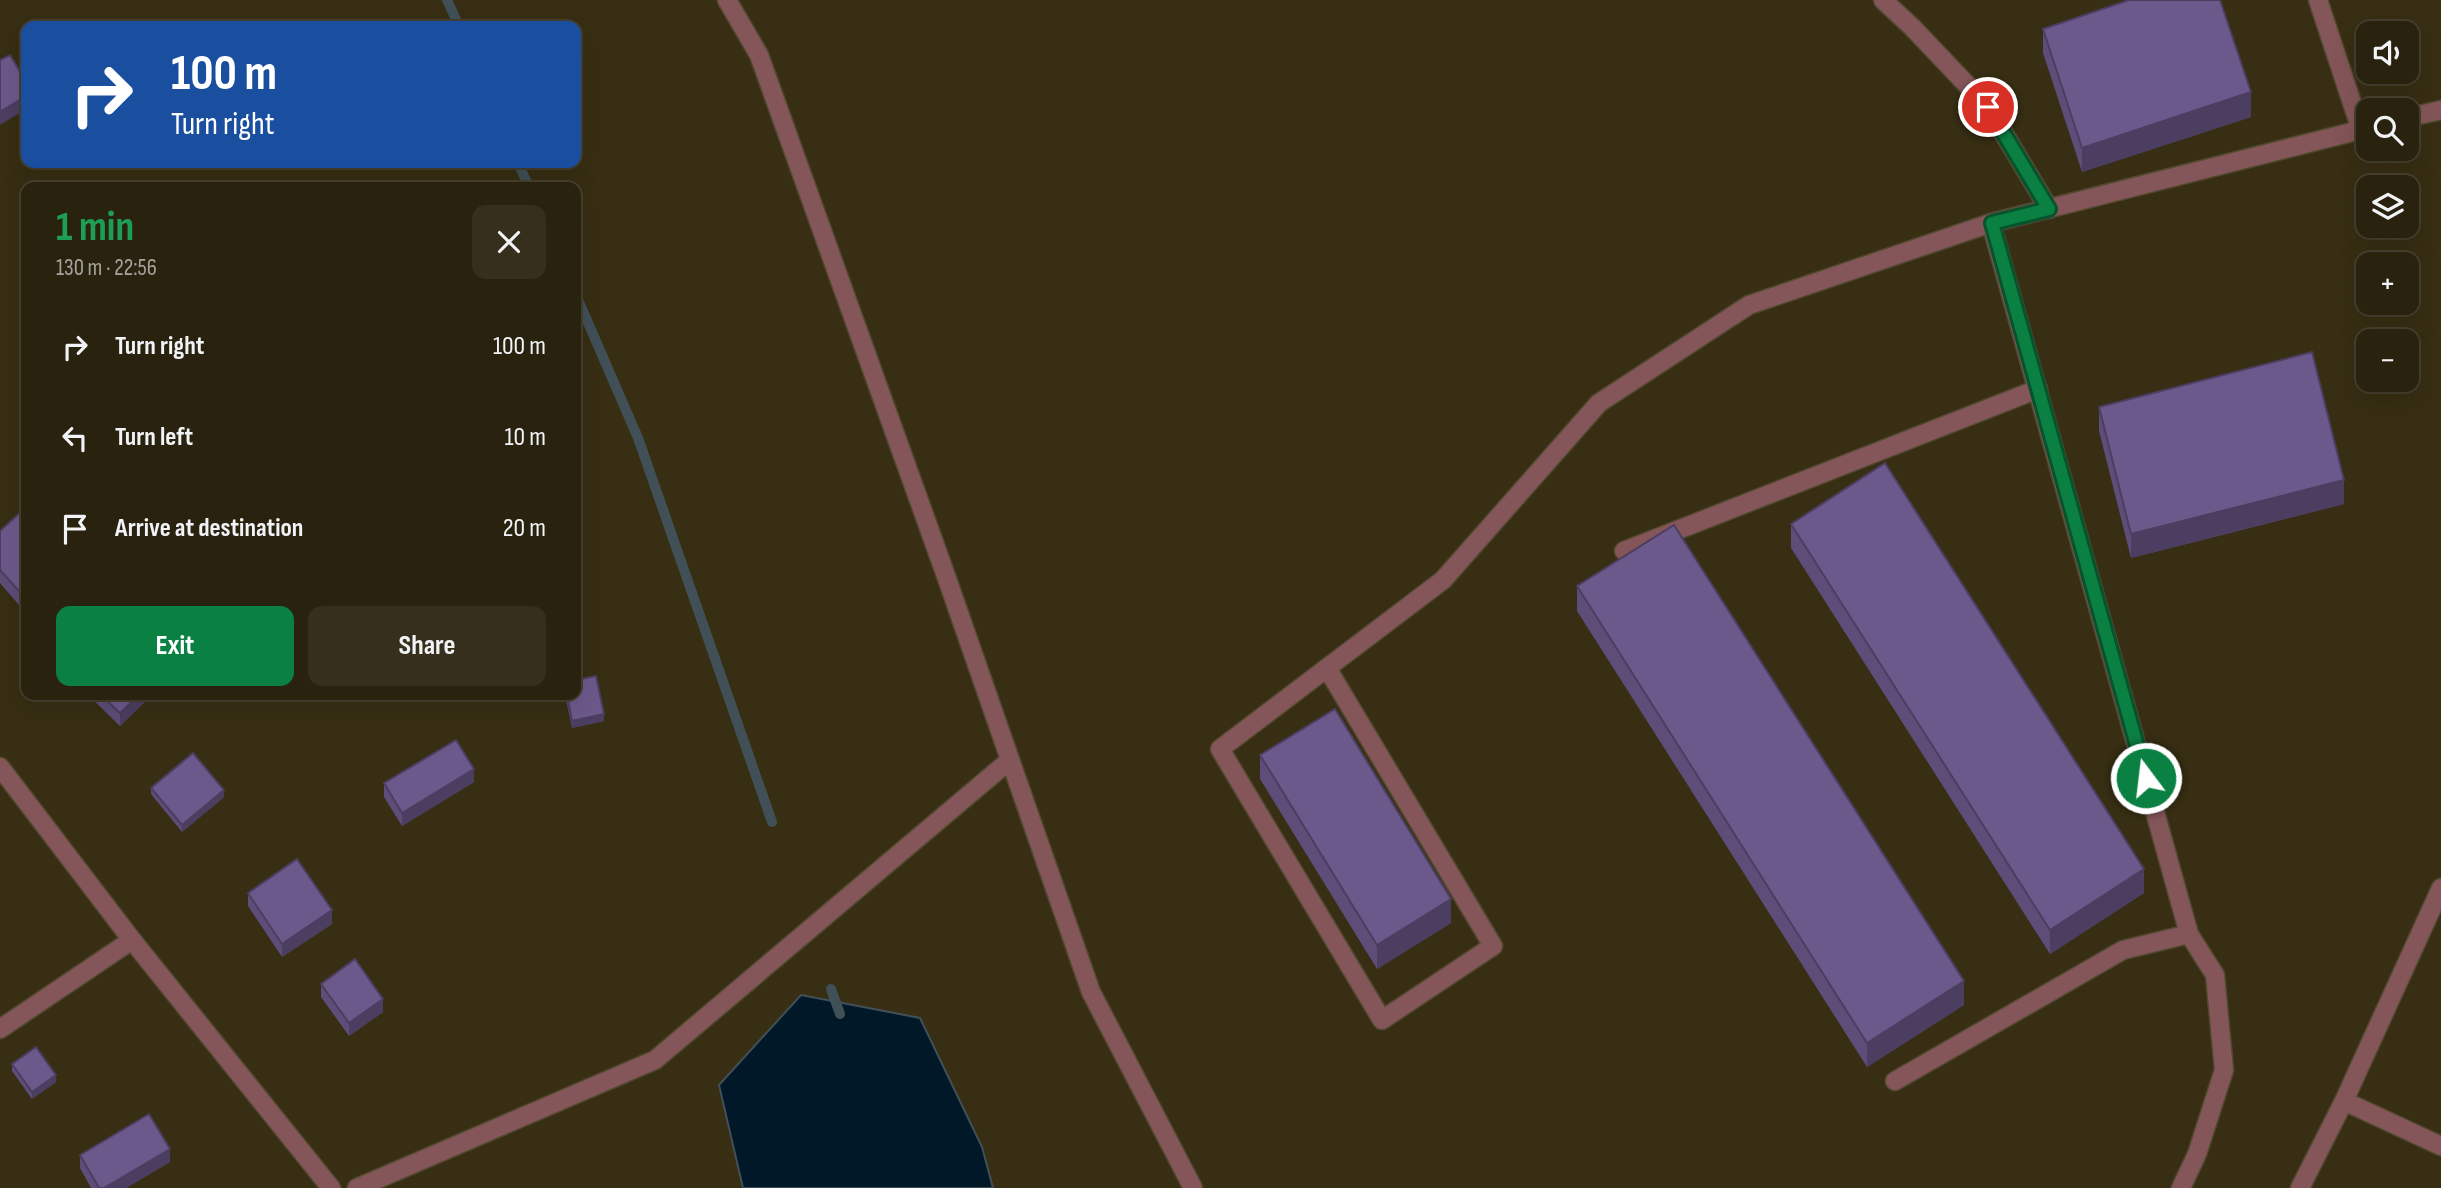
<!DOCTYPE html>
<html lang="en">
<head>
<meta charset="utf-8">
<style>
	body { margin:0; font-family:"Sofia Sans Condensed",sans-serif; background:#352f1c; color:#f1f3f6; height:100vh; display:flex; flex-direction:column; font-size:26px; white-space:nowrap }
	* { box-sizing:border-box; margin:0 }
	p { font-size:23px; color:#a5a49e }
	.icon { flex:none; width:38px; height:38px; fill:none; stroke:currentColor; stroke-width:2; stroke-linecap:round; stroke-linejoin:round }
	.map { position:relative; flex:1; overflow:hidden }
	.panel { position:absolute; left:21px; top:182px; width:560px; height:518px; display:flex; flex-direction:column; background:#29220e; border-radius:14px; box-shadow:0 7px 28px #0002,0 0 0 2px #453f2e }
	.panel>* { flex:none }
	.hud { position:absolute; left:21px; top:21px; width:560px; height:147px; border-radius:14px; box-shadow:0 7px 28px #0002,0 0 0 2px #453f2e; background:#1a4fa0; color:#fff; overflow:hidden }
	.controls { position:absolute; left:2356px; top:21px; display:grid; gap:14px }
	.controls a { display:grid; place-items:center; width:63px; height:63px; border-radius:14px; background:#29220e; box-shadow:0 7px 28px #0002,0 0 0 2px #453f2e; font-size:35px }
	.pin { position:absolute; display:grid; place-items:center; width:60px; height:60px; color:#fff; margin:-30px; border:4px solid #fff; border-radius:50%; box-shadow:0 2px 7px #0007 }
	.me { position:absolute; width:77px; margin:-38px; rotate:345deg; stroke-linejoin:round; filter:drop-shadow(0 0 5px #0008) }
	.turn { display:flex; align-items:center; gap:24px; height:147px; padding:0 35px; font-size:32px }
	.turn .icon { width:91px; height:91px; stroke-width:2.5 }
	.turn b { display:block; font-size:49px; line-height:60px }
	.round { display:grid; place-items:center; flex:none; width:74px; height:74px; border-radius:14px; background:#352f1c }
	.summary { display:flex; align-items:center; justify-content:space-between; height:119px; padding:0 35px }
	h1 { font-size:42px; font-weight:700; line-height:52px; color:#1e9e55 }
	.primary-button { display:flex; gap:14px; margin-top:auto; padding:14px 35px }
	.primary-button a { flex:1; height:80px; border-radius:14px; background:#0b8043; color:#fff; font-size:28px; font-weight:700; line-height:80px; text-align:center }
	.primary-button a+a { background:#352f1c; color:#f1f3f6 }
	ul { padding:0; list-style:none }
	li { display:flex; align-items:center; gap:21px; height:91px; padding:0 35px }
	li div { flex:1 }
	li b { display:block; font-size:26px }
	li em { font-style:normal }
	.map>svg:first-child { display:block }
	.water { fill:#001828; stroke:#415057; stroke-width:2 }
	.lines { fill:none; stroke-linecap:round; stroke-linejoin:round }
	.stream { stroke:#415057; stroke-width:10 }
	.service-casing { stroke:#51492f; stroke-width:21 }
	.minor-casing { stroke:#51492f; stroke-width:21 }
	.service { stroke:#845559; stroke-width:18 }
	.minor { stroke:#845559; stroke-width:18 }
	.wall { fill:#5d4d78 }
	.shaded-wall { fill:#4c3e61 }
	.building { fill:#6c598b; stroke:#4c3e61; stroke-width:2 }
	.route-casing { stroke:#07532c; stroke-width:18 }
	.route { stroke:#0b8043; stroke-width:12 }
</style>
</head>
<body>
<div class="map">
<svg width="2441" height="1188" viewBox="0 0 2441 1188">
	<rect width="100%" height="100%" fill="#372e13"/>
	<path class="water" d="M801,995L920,1018L982,1147L993,1188H743L719,1085Z"/>
	<g class="lines">
		<path class="stream" d="M447,0L459,26
			M518,163L529,187
			M576,295L638,438L772,822
			M831,989L840,1014"/>
		<defs>
			<path id="service" d="M1883,0L1913,28L1988,107L2049,209
				M2318,0L2361,130
				M2406,118L2441,110
				M1991,223L2368,128
				M1624,551L2038,389
				M1327,668L1493,946L1382,1020L1220,749L1443,580L1599,403L1749,305L1991,223L2189,934
				M1895,1081L2123,950L2189,934L2215,975L2224,1070L2197,1154L2181,1188
				M2344,1101L2441,888
				M357,1188L655,1060L1010,760
				M2300,1188L2344,1101L2441,1146"/>
			<path id="minor" d="M727,0L759,55L945,573L1091,992L1193,1188
				M0,767L132,940L331,1188
				M0,1029L132,940"/>
		</defs>
		<use href="#service" class="service-casing"/>
		<use href="#minor" class="minor-casing"/>
		<use href="#service" class="service"/>
		<use href="#minor" class="minor"/>
	</g>
	<path class="wall" d="M2043,29L2251,117L2082,172L2043,53Z
		M2099,407L2344,504L2131,558L2099,431Z
		M26,514V613L0,583V531Z
		M1791,524L2144,893L2050,954L1791,548Z
		M1577,586L1964,1005L1867,1067L1577,611Z
		M88,695H152L120,726Z
		M565,695H576L604,721L572,728Z
		M1260,755L1451,923L1377,969L1260,779Z
		M474,782L402,826L384,797V783Z
		M151,788L224,797L182,832L151,794Z
		M248,893L332,924L282,957L248,906Z
		M321,984L383,1012L349,1036L321,997Z
		M12,1064L56,1082L32,1099L12,1071Z
		M80,1155L170,1162L126,1188H91L80,1168Z"/>
	<path class="shaded-wall" d="M2251,92V117L2082,172V148Z
		M26,96V109L0,125V112Z
		M2344,480V504L2131,558V534Z
		M139,695H152L120,726V713Z
		M604,714V721L572,728V721Z
		M474,769V782L402,826V813Z
		M224,790V797L182,832V825Z
		M2144,869V893L2050,954V930Z
		M1451,899V923L1377,969V945Z
		M332,910V924L282,957V944Z
		M1964,981V1005L1867,1067V1043Z
		M383,999V1012L349,1036V1023Z
		M56,1075V1082L32,1099V1092Z
		M170,1149V1162L126,1188H104Z"/>
	<path class="building" d="M2129,0H2220L2251,92L2082,148L2043,29Z
		M10,55L26,82V96L0,112V60Z
		M2312,352L2344,480L2131,534L2099,407Z
		M1885,463L2144,869L2050,930L1791,524Z
		M23,510L26,514V599L0,570V531Z
		M1674,525L1964,981L1867,1043L1577,586Z
		M596,676L604,714L572,721L567,695H576V680Z
		M101,695H139L120,713Z
		M1335,709L1451,899L1377,945L1260,755Z
		M456,740L474,769L402,813L384,783Z
		M193,753L224,790L182,825L151,788Z
		M297,859L332,910L282,944L248,893Z
		M355,959L383,999L349,1023L321,984Z
		M36,1047L56,1075L32,1092L12,1064Z
		M149,1114L170,1149L104,1188H99L80,1155Z"/>
	<g class="lines">
		<defs>
			<path id="route" d="M1988,107L2049,209L1992,223L2146,778"/>
		</defs>
		<use href="#route" class="route-casing"/>
		<use href="#route" class="route"/>
	</g>
</svg>
<div class="controls">
<a><svg class="icon" aria-label="sound" viewBox="0 0 24 24"><path d="M4 9h4l5-4v14l-5-4H4zM17 9q2 3 0 6"/></svg></a>
<a><svg class="icon" aria-label="search" viewBox="0 0 24 24"><circle cx="10" cy="10" r="6"/><path d="M15 15l6 6"/></svg></a>
<a><svg class="icon" aria-label="layers" viewBox="0 0 24 24"><path d="M12 4l9 5-9 5-9-5zM3 14l9 5 9-5"/></svg></a>
<a>+</a>
<a>−</a>
</div>
<div class="pin" style="left:1988px;top:107px;background:#d93025"><svg class="icon" aria-label="arrive" viewBox="0 0 24 24"><path d="M6 21V4h12l-3 4 3 4H6"/></svg></div>
<svg class="me" style="left:2146px;top:778px" viewBox="-20 -20 40 40"><circle r="17" fill="#0b8043" stroke="#fff" stroke-width="3"/><path d="M0-11L8 9 0 5-8 9z" fill="#fff"/></svg>
<div class="hud">
<div class="turn"><svg class="icon" aria-label="right" viewBox="0 0 24 24"><path d="M7 20v-9h11M14 6l5 5-5 5"/></svg><div><b>100 m</b>Turn right</div></div>
</div>
<section class="panel">
<div class="summary"><div><h1>1 min</h1><p>130 m · 22:56</p></div><a class="round"><svg class="icon" aria-label="close" viewBox="0 0 24 24"><path d="M6 6l12 12M18 6L6 18"/></svg></a></div>
<ul>
<li><svg class="icon" aria-label="right" viewBox="0 0 24 24"><path d="M7 20v-9h11M14 6l5 5-5 5"/></svg><div><b>Turn right</b></div><em>100 m</em></li>
<li><svg class="icon" aria-label="left" viewBox="0 0 24 24"><path d="M17 20v-9H6M10 6l-5 5 5 5"/></svg><div><b>Turn left</b></div><em>10 m</em></li>
<li><svg class="icon" aria-label="arrive" viewBox="0 0 24 24"><path d="M6 21V4h12l-3 4 3 4H6"/></svg><div><b>Arrive at destination</b></div><em>20 m</em></li>
</ul>
<div class="primary-button"><a>Exit</a><a>Share</a></div>
</section>
</div>
</body>
</html>
